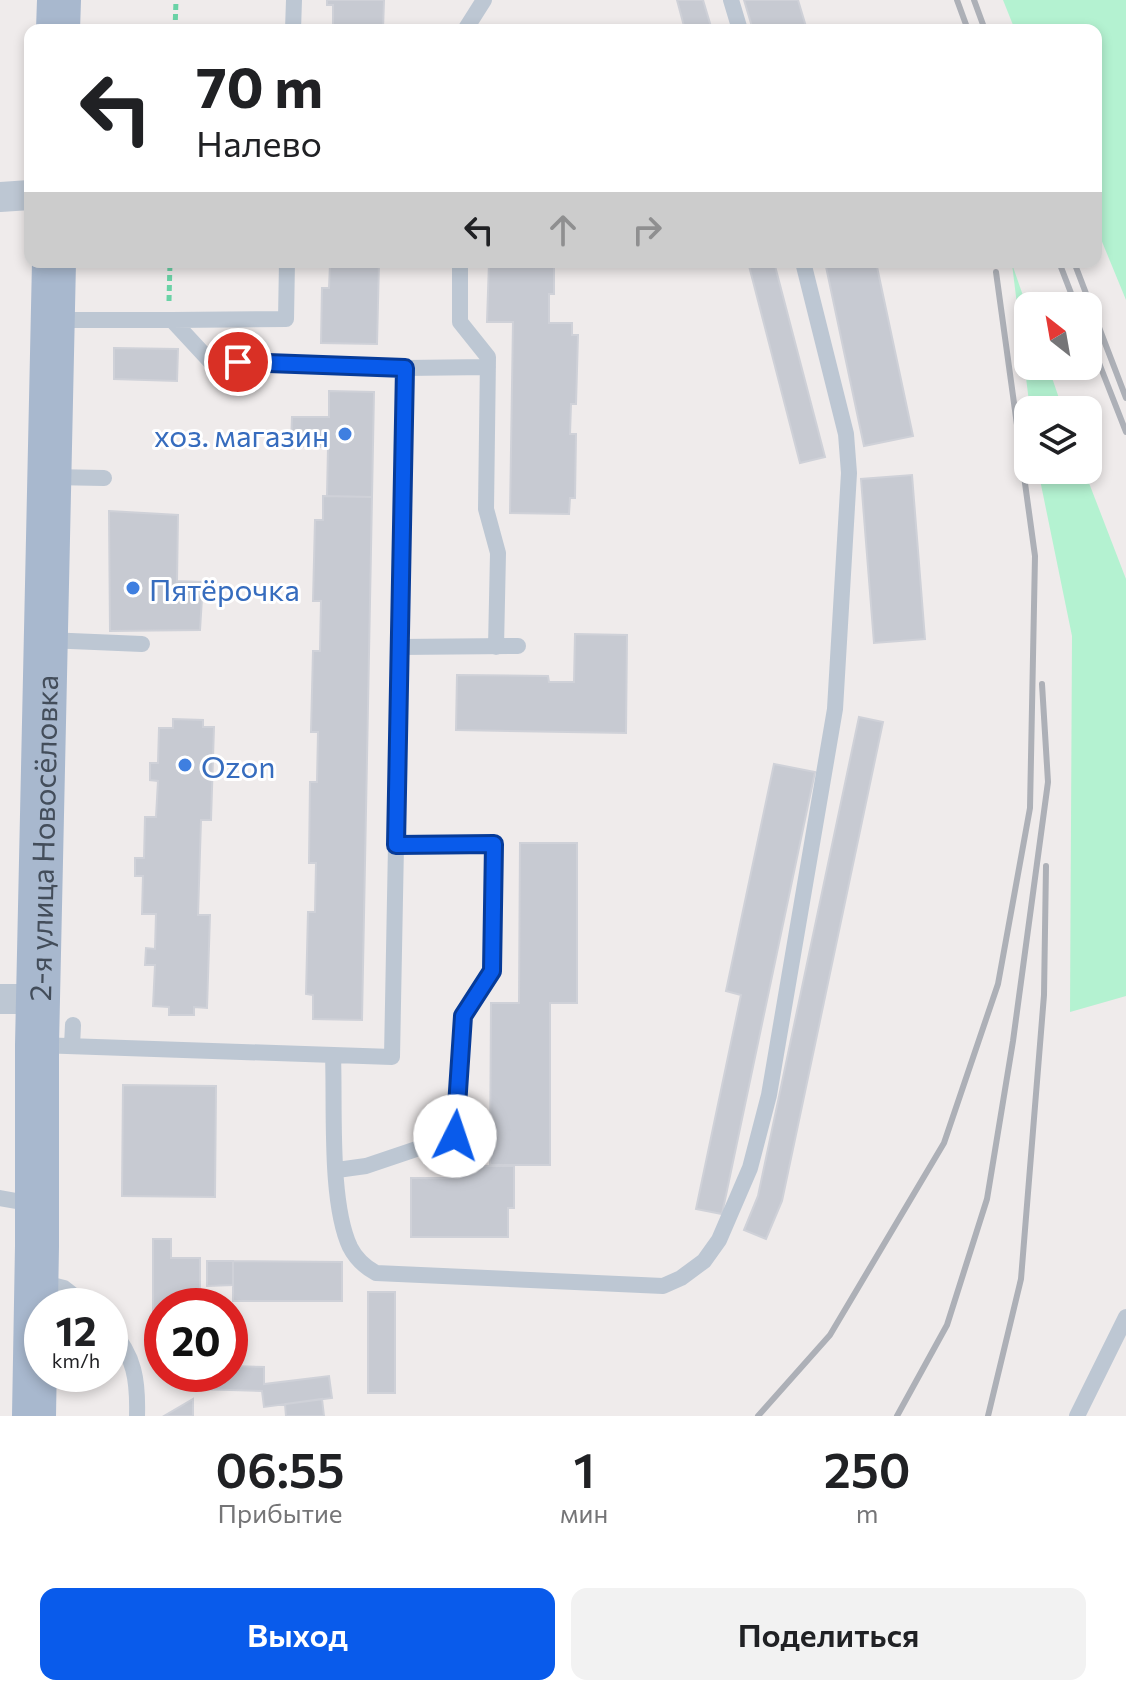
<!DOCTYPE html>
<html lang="ru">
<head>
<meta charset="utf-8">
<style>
	body { margin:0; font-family:Commissioner,sans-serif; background:#f2f2f2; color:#202124; height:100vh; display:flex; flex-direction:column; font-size:30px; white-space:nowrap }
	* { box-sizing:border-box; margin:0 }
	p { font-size:26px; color:#757577 }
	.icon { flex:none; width:44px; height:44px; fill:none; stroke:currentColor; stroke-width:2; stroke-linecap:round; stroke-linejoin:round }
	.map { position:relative; height:1416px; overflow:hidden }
	.sheet { display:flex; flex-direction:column; background:#fff; flex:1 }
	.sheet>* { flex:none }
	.guide { position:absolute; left:24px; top:24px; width:1078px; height:244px; border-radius:16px; box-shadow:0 4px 12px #0003; background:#fff; color:#202124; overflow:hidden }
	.needle { width:52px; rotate:329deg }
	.fabs { position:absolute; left:1014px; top:292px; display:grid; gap:16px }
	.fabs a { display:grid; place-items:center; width:88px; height:88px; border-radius:16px; background:#fff; box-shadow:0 4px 12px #0003; font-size:40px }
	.speed { position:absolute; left:24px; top:1288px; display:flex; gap:16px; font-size:40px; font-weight:700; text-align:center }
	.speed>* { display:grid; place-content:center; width:104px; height:104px; border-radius:50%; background:#fff; box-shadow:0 4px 12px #0003; line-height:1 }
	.speed small { font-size:20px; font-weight:400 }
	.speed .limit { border:12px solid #d22; background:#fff; color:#111 }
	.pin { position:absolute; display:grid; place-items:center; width:68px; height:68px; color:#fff; margin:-34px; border:4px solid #fff; border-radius:50%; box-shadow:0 2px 8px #0007 }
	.me { position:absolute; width:88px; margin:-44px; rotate:4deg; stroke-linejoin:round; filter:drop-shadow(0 0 6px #0008) }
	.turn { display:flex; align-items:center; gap:28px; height:168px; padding:0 40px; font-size:36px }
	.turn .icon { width:104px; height:104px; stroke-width:2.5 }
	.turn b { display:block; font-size:56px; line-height:68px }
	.lanes { display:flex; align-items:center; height:76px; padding:0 40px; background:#0003; justify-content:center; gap:40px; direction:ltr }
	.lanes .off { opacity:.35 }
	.eta { display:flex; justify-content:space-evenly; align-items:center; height:136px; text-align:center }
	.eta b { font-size:48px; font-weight:600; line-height:56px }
	.button { display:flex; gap:16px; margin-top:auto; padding:16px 40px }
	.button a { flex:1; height:92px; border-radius:16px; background:#095beb; color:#fff; font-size:32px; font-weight:600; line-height:92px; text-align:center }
	.button a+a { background:#f2f2f2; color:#202124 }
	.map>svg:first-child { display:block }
	.green { fill:#b4f2d1 }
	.building { fill:#c7cad2; stroke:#cfd1d8; stroke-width:2 }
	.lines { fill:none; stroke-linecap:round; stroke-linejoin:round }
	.path { stroke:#6ad2a6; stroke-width:5; stroke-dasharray:6 4; stroke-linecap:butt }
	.lane { stroke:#bdc7d3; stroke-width:16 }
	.street { stroke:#bdc7d3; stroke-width:30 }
	.primary { stroke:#a8b8ce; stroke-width:44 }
	.rail { stroke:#adb0b7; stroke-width:6 }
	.route-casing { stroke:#063b99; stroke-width:20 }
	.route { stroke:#095beb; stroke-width:14 }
	.shop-dot { fill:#3f7fe0; stroke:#fff; stroke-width:3 }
	.labels { text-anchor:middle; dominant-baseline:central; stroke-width:6; stroke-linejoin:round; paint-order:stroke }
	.shop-label { font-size:30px; fill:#366cbe; stroke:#fff; text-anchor:start }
	.street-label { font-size:30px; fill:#434d5a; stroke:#fff }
</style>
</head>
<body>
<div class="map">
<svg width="1126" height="1416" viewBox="0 0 1126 1416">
	<rect width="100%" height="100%" fill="#efebeb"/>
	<path class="green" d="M1003,0H1126V300L1096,227V30H1015Z
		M1012,264L1028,310V366H1048L1063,410H1030Z
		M1038,470H1084L1126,579V996L1070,1012L1072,636Z"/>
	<path class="building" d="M327,0H384L383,30H326V27L333,28V5H327Z
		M677,0H703L712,30H685Z
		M744,0H798L807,30H753Z
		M322,262H379L377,344L321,343L322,288H329L330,264Z
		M489,262H554V294H549V323H572V335H578L576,404H571L570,434H576L575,498H570L569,514L510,513L513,322H487Z
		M748,262H774L825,457L800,463Z
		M825,262H876L913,436L864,446Z
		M114,348L178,349L177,381L114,379Z
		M329,391L374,392L372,497L327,496L328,447L291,446L292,417H329Z
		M912,475L925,639L874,643L861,479Z
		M323,496L372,497L362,1020L313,1019V995L306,994L308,912H315L316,863H309L310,782H317L318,732H311L313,651H320L321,601H313L315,520H323Z
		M109,511L178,515L177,581L203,582L200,630L110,631Z
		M575,634L627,635L626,733L456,730L457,675L548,676L549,682H574Z
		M859,717L883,722L782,1201L766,1239L744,1230L758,1196Z
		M173,719L203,720V727H214L211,820H201L198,915H210L207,1008L194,1007V1015H169V1007L153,1006L155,965H145L146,948L155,949L156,914H142L143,876H135V858H144L145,817H156L158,781L150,780V763H158L159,728H173Z
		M774,764L815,772L722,1214L696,1209L741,995L726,991Z
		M520,843H577V1003H550V1165H490L491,1003H519Z
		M123,1085L216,1086L215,1197L122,1196Z
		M459,1166H514V1208H508V1237H411V1178H459Z
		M153,1239H171V1258H200V1306H162V1326H153Z
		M207,1261H233V1285L207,1286Z
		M233,1261L342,1262V1301H233Z
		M368,1292H395V1393H368Z
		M230,1366L264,1367V1384L329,1376L332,1398L264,1407L262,1391L195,1389L193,1374H230Z
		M193,1399V1416H164Z
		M322,1399L324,1416H286L285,1404Z"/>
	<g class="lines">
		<path class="path" d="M175,30L176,0
			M169,301L170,262"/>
		<path class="lane" d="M731,0L740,30
			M293,30L294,0
			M465,30L484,0
			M460,262V322L488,357L486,509L498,553L496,647
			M172,320L286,319L287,262
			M405,368L488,367
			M51,477L104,478
			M47,640L142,644
			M399,647L518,646
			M38,1045L392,1057L405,368L210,361L172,320H53
			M72,1046L73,1025
			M333,1055C335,1107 329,1202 350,1247C356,1259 365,1267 376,1273L663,1286L681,1278L704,1261L719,1240L750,1168L769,1095L835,709L849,473L846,434L803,262
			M337,1170L366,1166L455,1136L463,1016L492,971L494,844L396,845
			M0,1198L33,1204
			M40,1282L64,1288L87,1306
			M110,1329C135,1355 138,1382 137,1416
			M1077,1416L1126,1317"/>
		<path class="street" d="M0,197L30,195
			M0,999H38"/>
		<g class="primary">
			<path d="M58,30L59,0"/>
			<path id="s1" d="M34,1416L37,1246V1045L54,262"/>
		</g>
		<path class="rail" d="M957,0L968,30
			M974,0L985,30
			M1059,262L1076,306
			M1074,262L1126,398
			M1088,335L1126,432
			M758,1416L830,1335L944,1143L998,984L1030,808L1035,556L996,272
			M897,1416L947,1325L987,1199L1013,1041L1048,782L1042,684
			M988,1416L1021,1279L1044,995L1046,866"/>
	</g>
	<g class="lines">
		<defs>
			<path id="route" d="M238,362L405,368L396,845L494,844L492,971L463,1016L455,1136"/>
		</defs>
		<use href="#route" class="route-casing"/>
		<use href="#route" class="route"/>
	</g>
	<g class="shop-dot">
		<circle cx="345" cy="434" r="8"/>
		<circle cx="133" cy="588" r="8"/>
		<circle cx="185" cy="765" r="8"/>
	</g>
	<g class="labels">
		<g class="shop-label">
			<text x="329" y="434" text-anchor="end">хоз. магазин</text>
			<text x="149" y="588">Пятёрочка</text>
			<text x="201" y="765">Ozon</text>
		</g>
		<g class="street-label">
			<text stroke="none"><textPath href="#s1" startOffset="578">2-я улица Новосёловка</textPath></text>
		</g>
	</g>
</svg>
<div class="fabs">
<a><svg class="needle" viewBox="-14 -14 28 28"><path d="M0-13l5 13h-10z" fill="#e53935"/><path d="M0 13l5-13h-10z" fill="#757577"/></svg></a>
<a><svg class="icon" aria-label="layers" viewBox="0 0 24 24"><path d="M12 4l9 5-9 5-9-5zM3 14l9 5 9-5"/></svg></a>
</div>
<div class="speed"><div>12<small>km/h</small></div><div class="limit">20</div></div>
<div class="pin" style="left:238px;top:362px;background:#d93025"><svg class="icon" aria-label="arrive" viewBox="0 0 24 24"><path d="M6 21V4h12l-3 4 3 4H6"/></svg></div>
<svg class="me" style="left:455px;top:1136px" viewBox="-20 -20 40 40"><circle r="19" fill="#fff"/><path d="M0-13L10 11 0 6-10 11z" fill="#095beb"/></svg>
<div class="guide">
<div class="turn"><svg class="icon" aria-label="left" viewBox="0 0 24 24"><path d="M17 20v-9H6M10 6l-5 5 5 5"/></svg><div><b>70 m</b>Налево</div></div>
<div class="lanes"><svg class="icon" aria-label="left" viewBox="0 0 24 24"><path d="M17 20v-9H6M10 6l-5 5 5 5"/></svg><svg class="icon off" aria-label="ahead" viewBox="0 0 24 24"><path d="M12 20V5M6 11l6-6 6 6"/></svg><svg class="icon off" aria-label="right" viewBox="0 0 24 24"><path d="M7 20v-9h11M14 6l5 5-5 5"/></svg></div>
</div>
</div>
<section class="sheet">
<div class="eta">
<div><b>06:55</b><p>Прибытие</p></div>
<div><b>1</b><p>мин</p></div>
<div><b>250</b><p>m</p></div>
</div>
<div class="button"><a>Выход</a><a>Поделиться</a></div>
</section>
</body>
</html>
